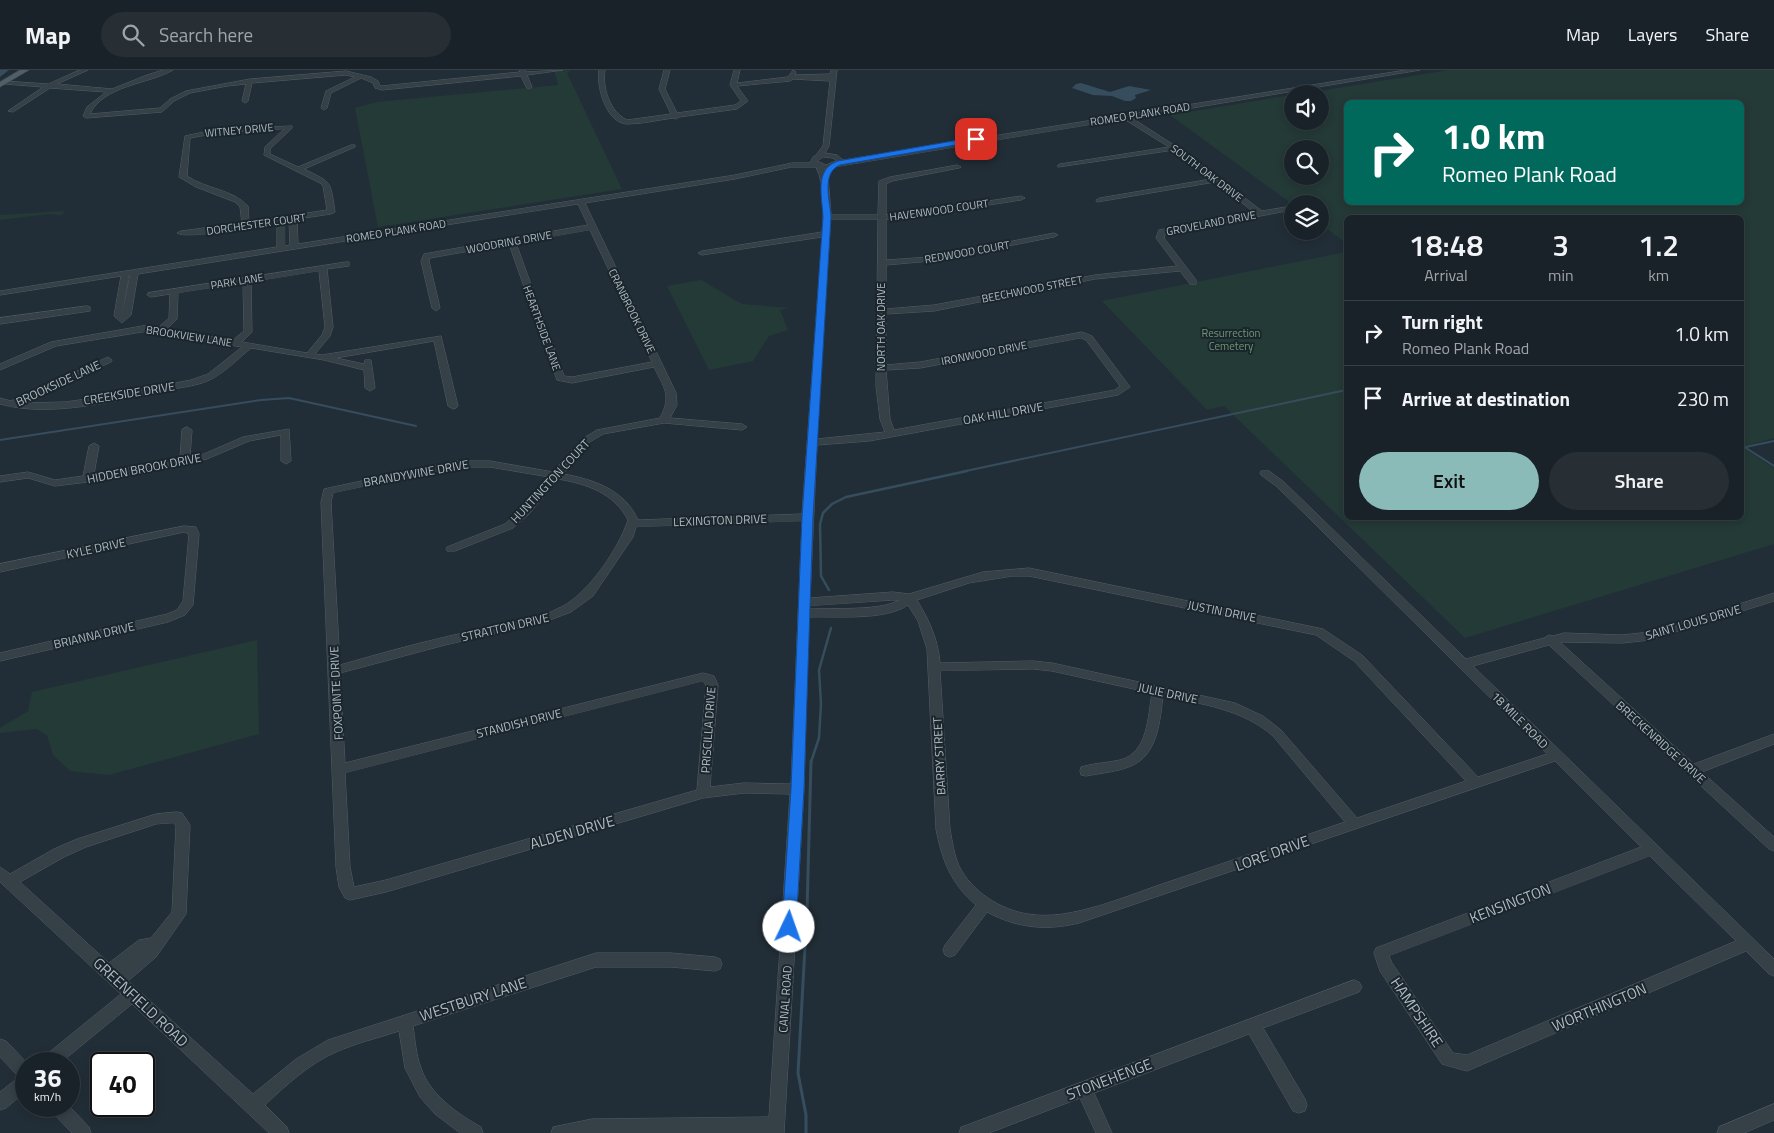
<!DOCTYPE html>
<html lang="en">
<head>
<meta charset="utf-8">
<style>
	body { margin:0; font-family:"Titillium Web",sans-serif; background:#272f35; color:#f1f3f6; height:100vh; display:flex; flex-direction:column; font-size:19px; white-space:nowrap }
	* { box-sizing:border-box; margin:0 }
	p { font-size:16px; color:#9fa4a8 }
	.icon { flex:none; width:28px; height:28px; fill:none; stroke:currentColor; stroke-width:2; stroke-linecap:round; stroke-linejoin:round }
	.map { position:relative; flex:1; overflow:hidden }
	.panel { position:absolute; left:1344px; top:145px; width:400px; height:305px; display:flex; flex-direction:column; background:#1a2229; border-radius:8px; box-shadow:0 2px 8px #0003,0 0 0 1px #383f46 }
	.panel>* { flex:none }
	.guide { position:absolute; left:1344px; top:30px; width:400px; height:105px; border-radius:8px; box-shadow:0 2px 8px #0003,0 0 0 1px #383f46; background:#00695c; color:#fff; overflow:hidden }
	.buttons { position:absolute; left:1284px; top:15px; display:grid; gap:10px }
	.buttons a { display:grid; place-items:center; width:45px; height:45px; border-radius:50%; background:#1a2229; box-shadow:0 2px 8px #0003,0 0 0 1px #383f46; font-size:25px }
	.speed { position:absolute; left:15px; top:982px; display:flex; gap:10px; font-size:25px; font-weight:700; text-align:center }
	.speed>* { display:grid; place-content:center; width:65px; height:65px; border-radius:50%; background:#1a2229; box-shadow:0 2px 8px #0003,0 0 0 1px #383f46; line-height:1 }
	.speed small { font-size:12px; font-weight:400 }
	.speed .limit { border:2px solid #111; border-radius:8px; background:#fff; color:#111 }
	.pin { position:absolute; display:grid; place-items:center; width:42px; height:42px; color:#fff; margin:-21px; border-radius:10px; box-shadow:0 2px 8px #0006 }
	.me { position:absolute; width:55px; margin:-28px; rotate:3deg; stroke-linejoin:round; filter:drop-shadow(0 0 4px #0008) }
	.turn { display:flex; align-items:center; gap:18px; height:105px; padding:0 15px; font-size:22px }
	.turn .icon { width:65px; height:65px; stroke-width:2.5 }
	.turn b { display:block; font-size:35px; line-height:42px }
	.eta { display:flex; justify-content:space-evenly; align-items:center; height:85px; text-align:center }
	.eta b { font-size:30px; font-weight:600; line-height:35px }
	.cta { display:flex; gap:10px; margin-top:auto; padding:10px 15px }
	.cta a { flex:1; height:58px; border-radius:30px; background:#8bbbb9; color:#111; font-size:20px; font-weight:600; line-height:58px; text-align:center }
	.cta a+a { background:#272f35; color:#f1f3f6 }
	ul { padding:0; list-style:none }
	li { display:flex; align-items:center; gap:15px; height:65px; padding:0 15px; border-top:1px solid #383f46 }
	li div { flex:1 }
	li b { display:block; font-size:19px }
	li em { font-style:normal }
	header { display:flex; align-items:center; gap:30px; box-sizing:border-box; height:70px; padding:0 25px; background:#1a2229; border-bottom:1px solid #383f46 }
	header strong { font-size:24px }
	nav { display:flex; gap:28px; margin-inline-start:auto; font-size:18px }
	.search { width:350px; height:45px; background:#272f35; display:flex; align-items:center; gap:12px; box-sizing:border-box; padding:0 18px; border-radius:28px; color:#9fa4a8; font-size:19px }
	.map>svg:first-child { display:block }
	.green { fill:#243a37; fill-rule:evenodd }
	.water { fill:#364d5d }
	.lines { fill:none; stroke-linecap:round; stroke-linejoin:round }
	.stream-far2 { stroke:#364d5d; stroke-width:2 }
	.stream-far1 { stroke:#364d5d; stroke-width:2.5 }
	.stream { stroke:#364d5d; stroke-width:3 }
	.river { fill:#364d5d; fill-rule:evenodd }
	.minor-casing { stroke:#525e65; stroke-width:1 }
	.major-casing { stroke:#3e4951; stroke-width:1 }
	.minor { fill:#354047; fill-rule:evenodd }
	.major { fill:#535f67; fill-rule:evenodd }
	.route { fill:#1a73e8; stroke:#114b97 }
	.labels { text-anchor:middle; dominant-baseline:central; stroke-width:4; stroke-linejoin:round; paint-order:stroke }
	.far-street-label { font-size:11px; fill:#afbbc4; stroke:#1a252c }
	.far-park-label { font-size:11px; fill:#709872; stroke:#1a252c }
	.street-label { font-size:12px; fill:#afbbc4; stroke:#1a252c }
	.near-street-label { font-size:15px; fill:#afbbc4; stroke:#1a252c }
</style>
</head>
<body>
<header>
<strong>Map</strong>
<div class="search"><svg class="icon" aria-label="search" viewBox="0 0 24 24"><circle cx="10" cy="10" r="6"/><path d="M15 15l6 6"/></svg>Search here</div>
<nav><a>Map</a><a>Layers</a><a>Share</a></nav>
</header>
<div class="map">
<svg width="1774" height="1063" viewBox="0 0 1774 1063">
	<rect width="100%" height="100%" fill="#222e37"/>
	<path class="green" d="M554,0H571L567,3L622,119L378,157L355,38L377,32L558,15Z
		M1449,0H1774V368L1742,377L1774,398V474L1465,568L1224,336L1207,340L1102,231L1346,182V448H1741V148H1346V173L1320,154V134H1292L1170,45L1292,25V51H1320V24H1301ZM1346,32H1741V132H1346ZM1292,79H1320V106H1292Z
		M65,141L62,145L49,144L0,150V145Z
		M701,210L742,234L790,238L780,240L788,260L769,266L753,291L709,300L667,216Z
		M257,570L259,664L109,705L70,701L53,685L47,665L36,659L0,663V658L28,641L32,622Z"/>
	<path class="water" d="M1081,13L1110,22L1129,16L1151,20L1135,25L1136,28L1131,31H1125L1112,26L1093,25L1072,18L1076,14Z"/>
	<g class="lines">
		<path class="stream-far2" d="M0,370L261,330L289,328L416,356
			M1741,378L1774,371
			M1746,378L1774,396
			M961,402L1346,320"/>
		<path class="stream-far1" d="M829,520L821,506L820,454L823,443L832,434L846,427L967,401
			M811,692L819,668L821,634L819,600L831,558"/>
		<path class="stream" d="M806,1063V1045L798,1003L807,841L811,691"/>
		<path class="river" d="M0,0H9L0,7Z"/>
		<defs>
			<path id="minor" d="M80,0H88L57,14L112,19L147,5L163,0H173C150,14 103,15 90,44L160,38L170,29L186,21L250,9L346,1L371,7L378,11L380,16H382L520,2L519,0H525L526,2L563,0L527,5L532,17L529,19L526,17L521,6L382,20L375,18L373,13L361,8L331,23L327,38L324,40L321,38L326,21L355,7L346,5L252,13L248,31L245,33L242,31L246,14L227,16L190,23L174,31L162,42L86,48L83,46L87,37L106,22L50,18L13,42L8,41L43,17L5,14L2,12L3,11L48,14Z
				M599,0H605C602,18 610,42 627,50L671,44L659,19L664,0H670L665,19L677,43L735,35L741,31L730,15L734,0H740L737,13L788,7L793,0L796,2L795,5L830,4L831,0H837L829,76L825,83L837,85L843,90L1406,0H1420L1132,48L1177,77L1262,141L1292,136V140L1165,164L1164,168L1196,210V214H1190L1180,201L1095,209L934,241L886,244V295L920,292L1082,262L1092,266L1130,317L1118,325L891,367L869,371L817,375L810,528L893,522L909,524L983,502L1029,498L1323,559L1362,585L1478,707L1547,684L1305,444L1276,416L1261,405L1260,403L1261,401H1269L1284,412L1466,589L1544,568L1549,565L1553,566L1564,563L1622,565L1650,562L1774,523V531L1650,570L1622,573L1560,572L1694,694L1774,664V674L1702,702L1774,767V781L1769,779L1549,575L1473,596L1774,889V906L1769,904L1746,881L1467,1001L1442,994L1380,901L1374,883L1376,878L1641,777L1555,691L1079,853C1046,861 1017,858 987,842L955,885L950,887L945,885L943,880L945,875L976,835C951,814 942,790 936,759L927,579L918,551L908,535C885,551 837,546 809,547L804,719L784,1063H551L553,1057L592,1049L769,1047L790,724L744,723L703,728L386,822L350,830L345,828L339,817L336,797L321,432L324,419L455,391H490L553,402L582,369L597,360L660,348C672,325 664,318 654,297L572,313L557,310L509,174L430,188L429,191L440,238L436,241L432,238L421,191L424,184L588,155L578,134L138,204L131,245L122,253L114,246L121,206L0,225V221L277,177V152C261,155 187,170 177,163L181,161L242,153L240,137L235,132L196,117L179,107L185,66L218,59L292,56V58L270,79V84L298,97L351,75H355V77L304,99C333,113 330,111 335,142L331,144L297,149L298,174L735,105L792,93H810L813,87L816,85L823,76L830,11L793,9L790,11L737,16L748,31L737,39L679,47L676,49L673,48C658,50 642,54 627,54C606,53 596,16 599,0ZM1124,49L1169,77L1060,94L1058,95V97L1174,80L1211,109L1100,128L1096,130L1097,132L1215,112L1255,143L1159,160L1156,168L1177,196L1095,205L934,235L886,239V195L931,191L1054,167L1058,165L1054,163L931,187L886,190V149H898L1021,130L1025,128L1021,126L898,145H886V114L892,111L959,98L961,97L957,95L890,107L879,111L878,145H831L828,106L824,99ZM284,59L265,77L264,85L320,113L323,116L327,140L249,152L248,136C232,119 206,119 187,106L190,68L218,63ZM824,87L833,88L836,91L826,95L817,91ZM792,97H816C825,116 824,142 822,162L702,181L698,183L702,185L822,167L802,444L638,450C625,420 593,409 563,404L588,373L603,364L664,353L742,360L747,357L742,354L670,348L677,335L676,323L585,133L735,109ZM831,149H878L876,316L880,349L885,362L817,369ZM285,151H289L290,175L285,176ZM590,160L652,292L572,307L564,306L516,173ZM129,205H130L122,245ZM1081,268L1086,270L1120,316L1115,320L894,360L890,349L886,300L920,298ZM455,397H490L549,407L521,440L505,454L447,477L446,479L447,481H455L513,458L529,444L558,409C587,414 614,423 628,450C619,478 589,522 563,536C535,552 499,555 468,562C425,571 382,583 340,595L331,432L333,423ZM802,451L791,714L744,713L710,717L718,615L714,606L703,603L345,693L340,603L445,575L542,553L571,542L593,526L633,467L636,457ZM1013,506H1029L1316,565L1354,591L1466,711L1357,748L1281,660L1263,646L1235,633L1052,593L1033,591L940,593C938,569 929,550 917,530L969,513ZM893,530H899C883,541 830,538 809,539V536ZM1033,599L1052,601L1152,623C1148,646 1148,683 1120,690C1107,693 1094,693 1081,697L1080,701L1081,705L1086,706C1101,703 1117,702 1131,696C1158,685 1160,650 1163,626C1202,634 1242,639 1273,666L1345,752C1287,772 1229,791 1171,811C1131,824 1070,852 1028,844C1001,840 972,822 959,796C954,784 952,771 950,759L940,601ZM703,611L706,615L697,720L386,810L354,817L350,797L345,703ZM1650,786L1736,871L1467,985L1453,983L1392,893L1389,886Z
				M346,192H349V196L327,199L333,257L330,266L315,284L322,285L441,266L458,336L456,338L453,339L448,336L434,271L336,288L364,294L365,290H371L375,318L370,321L365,318L364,300L324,290L251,278C239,288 227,300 215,307C201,316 182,317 167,320C116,331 50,348 0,334V328L11,331L108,287L112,290L111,292L22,333L65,332L94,328L191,310L208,304L242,277L148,261L56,276L0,300V294L51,272L148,255L159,257L169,248L170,224L151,227L147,225L148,223ZM319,201L325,257L322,265L307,283L242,272L252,262L251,212ZM243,213L244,261L233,270L167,259L177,249L178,223Z
				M87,236L90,237V241L0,254V248Z
				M187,357L192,360L190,386L204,384L243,367L289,359L291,391L286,394L281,391V365L249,371L207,389L88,412L55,416L28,408L0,412V406L28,402L55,410L83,406L89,376L94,373L99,376L94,404L180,388L182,360Z
				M184,456L196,457L199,464L193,535L185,545L168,552L0,591V583L167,544L177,540L183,531L189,464L184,462L0,502V494Z
				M177,742L182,743L190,755L186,844L156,887L128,911L253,1024L296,989L328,970L596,883H671L715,887L720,889L722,894L720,899L715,901L671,897H596L413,956C415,970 416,985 421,998C430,1025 458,1044 481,1057L483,1063H460L435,1044L420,1027L405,998L399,961C378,968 356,973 336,982C309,994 286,1015 265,1035L287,1057L289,1063H269L132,934L59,994H39L41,989L121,924L0,812V797L10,804L54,779L77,769L156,744ZM174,753L176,756L172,842L151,868L139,870L109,893L20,812L64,787L86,777L156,754Z
				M1354,910L1359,912L1362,917L1359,922L1263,958L1305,1029L1307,1035L1305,1041L1299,1043L1293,1041L1249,964L1094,1023L1112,1063H1096L1080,1028L989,1063H959L961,1057L967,1055Z
				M0,969L6,971L28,994H26V1021L6,1038L0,1040V1022L19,1007L0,987Z
				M1774,1034V1050L1744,1063H1717L1719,1057Z
				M50,1036H69L89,1057L91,1063H72L52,1042Z"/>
			<path id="major" d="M20,0H29L0,17V12Z"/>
		</defs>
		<use href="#minor" class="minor-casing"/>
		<use href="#major" class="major-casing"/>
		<use href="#minor" class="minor"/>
		<use href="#major" class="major"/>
	</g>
	<path class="route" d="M976,67L979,71L840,95C821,103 830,130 831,147L813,447L804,719L796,857L794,862L789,864L784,862L782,857L791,719L802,447L823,147C822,126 814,99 838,91Z"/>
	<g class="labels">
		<g class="far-street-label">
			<text transform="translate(1140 44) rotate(-9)">ROMEO PLANK ROAD</text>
			<text transform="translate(239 60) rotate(-5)">WITNEY DRIVE</text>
			<text transform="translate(1207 103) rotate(37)">SOUTH OAK DRIVE</text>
			<text transform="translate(939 140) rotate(-8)">HAVENWOOD COURT</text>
			<text transform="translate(1211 153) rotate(-11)">GROVELAND DRIVE</text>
			<text transform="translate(256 154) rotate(-8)">DORCHESTER COURT</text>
			<text transform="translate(396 161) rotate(-9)">ROMEO PLANK ROAD</text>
			<text transform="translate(509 172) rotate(-10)">WOODRING DRIVE</text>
			<text transform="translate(967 182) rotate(-10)">REDWOOD COURT</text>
			<text transform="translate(237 211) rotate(-9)">PARK LANE</text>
			<text transform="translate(1032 219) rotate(-11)">BEECHWOOD STREET</text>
			<text transform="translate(632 241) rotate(64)">CRANBROOK DRIVE</text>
			<text transform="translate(881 257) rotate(-90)">NORTH OAK DRIVE</text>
			<text transform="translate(542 258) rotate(70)">HEARTHSIDE LANE</text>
			<text transform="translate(189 266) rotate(9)">BROOKVIEW LANE</text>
			<text transform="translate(984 283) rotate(-11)">IRONWOOD DRIVE</text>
		</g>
		<g class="far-park-label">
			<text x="1231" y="263">Resurrection<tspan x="1231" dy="13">Cemetery</tspan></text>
		</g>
		<g class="street-label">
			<text transform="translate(58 313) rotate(-25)">BROOKSIDE LANE</text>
			<text transform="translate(129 323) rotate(-9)">CREEKSIDE DRIVE</text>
			<text transform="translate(1003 343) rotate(-10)">OAK HILL DRIVE</text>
			<text transform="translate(144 398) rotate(-11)">HIDDEN BROOK DRIVE</text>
			<text transform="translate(416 403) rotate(-10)">BRANDYWINE DRIVE</text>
			<text transform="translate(550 411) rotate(-47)">HUNTINGTON COURT</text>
			<text transform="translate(720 450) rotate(-2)">LEXINGTON DRIVE</text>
			<text transform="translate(96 478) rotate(-12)">KYLE DRIVE</text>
			<text transform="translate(1222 541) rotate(11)">JUSTIN DRIVE</text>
			<text transform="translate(1693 552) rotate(-16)">SAINT LOUIS DRIVE</text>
			<text transform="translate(505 557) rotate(-13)">STRATTON DRIVE</text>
			<text transform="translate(94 565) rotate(-13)">BRIANNA DRIVE</text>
			<text transform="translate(336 623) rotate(-93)">FOXPOINTE DRIVE</text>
			<text transform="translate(1168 623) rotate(12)">JULIE DRIVE</text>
			<text transform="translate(1520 650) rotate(45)">18 MILE ROAD</text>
			<text transform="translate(519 653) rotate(-14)">STANDISH DRIVE</text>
			<text transform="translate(708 660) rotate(-86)">PRISCILLA DRIVE</text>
			<text transform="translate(1661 672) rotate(42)">BRECKENRIDGE DRIVE</text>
			<text transform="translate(939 686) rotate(-93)">BARRY STREET</text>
			<text transform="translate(785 929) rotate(-86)">CANAL ROAD</text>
		</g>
		<g class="near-street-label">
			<text transform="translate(572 762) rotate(-16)">ALDEN DRIVE</text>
			<text transform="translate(1272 783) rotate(-20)">LORE DRIVE</text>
			<text transform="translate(1510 833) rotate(-21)">KENSINGTON</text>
			<text transform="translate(473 929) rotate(-18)">WESTBURY LANE</text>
			<text transform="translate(141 932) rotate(43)">GREENFIELD ROAD</text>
			<text transform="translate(1599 937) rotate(-23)">WORTHINGTON</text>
			<text transform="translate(1417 942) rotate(56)">HAMPSHIRE</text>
			<text transform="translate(1109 1009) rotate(-21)">STONEHENGE</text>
		</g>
	</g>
</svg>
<div class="buttons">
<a><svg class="icon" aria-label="sound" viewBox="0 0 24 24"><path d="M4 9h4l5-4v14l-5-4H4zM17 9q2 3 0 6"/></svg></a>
<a><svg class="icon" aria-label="search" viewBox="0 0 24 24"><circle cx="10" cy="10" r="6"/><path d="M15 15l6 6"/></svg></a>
<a><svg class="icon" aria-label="layers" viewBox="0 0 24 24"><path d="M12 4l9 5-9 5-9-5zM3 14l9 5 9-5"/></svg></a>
</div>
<div class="speed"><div>36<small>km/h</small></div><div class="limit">40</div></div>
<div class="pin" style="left:976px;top:69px;background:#d93025"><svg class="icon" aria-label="arrive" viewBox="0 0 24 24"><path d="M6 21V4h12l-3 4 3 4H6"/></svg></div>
<svg class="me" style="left:789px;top:857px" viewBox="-20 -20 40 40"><circle r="19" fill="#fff"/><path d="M0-13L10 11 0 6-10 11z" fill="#1a73e8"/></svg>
<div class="guide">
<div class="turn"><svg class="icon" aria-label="right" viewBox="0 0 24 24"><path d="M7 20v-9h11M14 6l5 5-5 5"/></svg><div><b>1.0 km</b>Romeo Plank Road</div></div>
</div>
<section class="panel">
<div class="eta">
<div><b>18:48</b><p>Arrival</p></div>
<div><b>3</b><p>min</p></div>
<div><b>1.2</b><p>km</p></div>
</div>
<ul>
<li><svg class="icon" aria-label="right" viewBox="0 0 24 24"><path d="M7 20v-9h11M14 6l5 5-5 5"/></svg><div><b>Turn right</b><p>Romeo Plank Road</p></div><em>1.0 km</em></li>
<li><svg class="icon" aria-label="arrive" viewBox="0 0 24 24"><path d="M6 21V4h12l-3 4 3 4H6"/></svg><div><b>Arrive at destination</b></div><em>230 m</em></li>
</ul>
<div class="cta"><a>Exit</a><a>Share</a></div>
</section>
</div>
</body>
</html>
